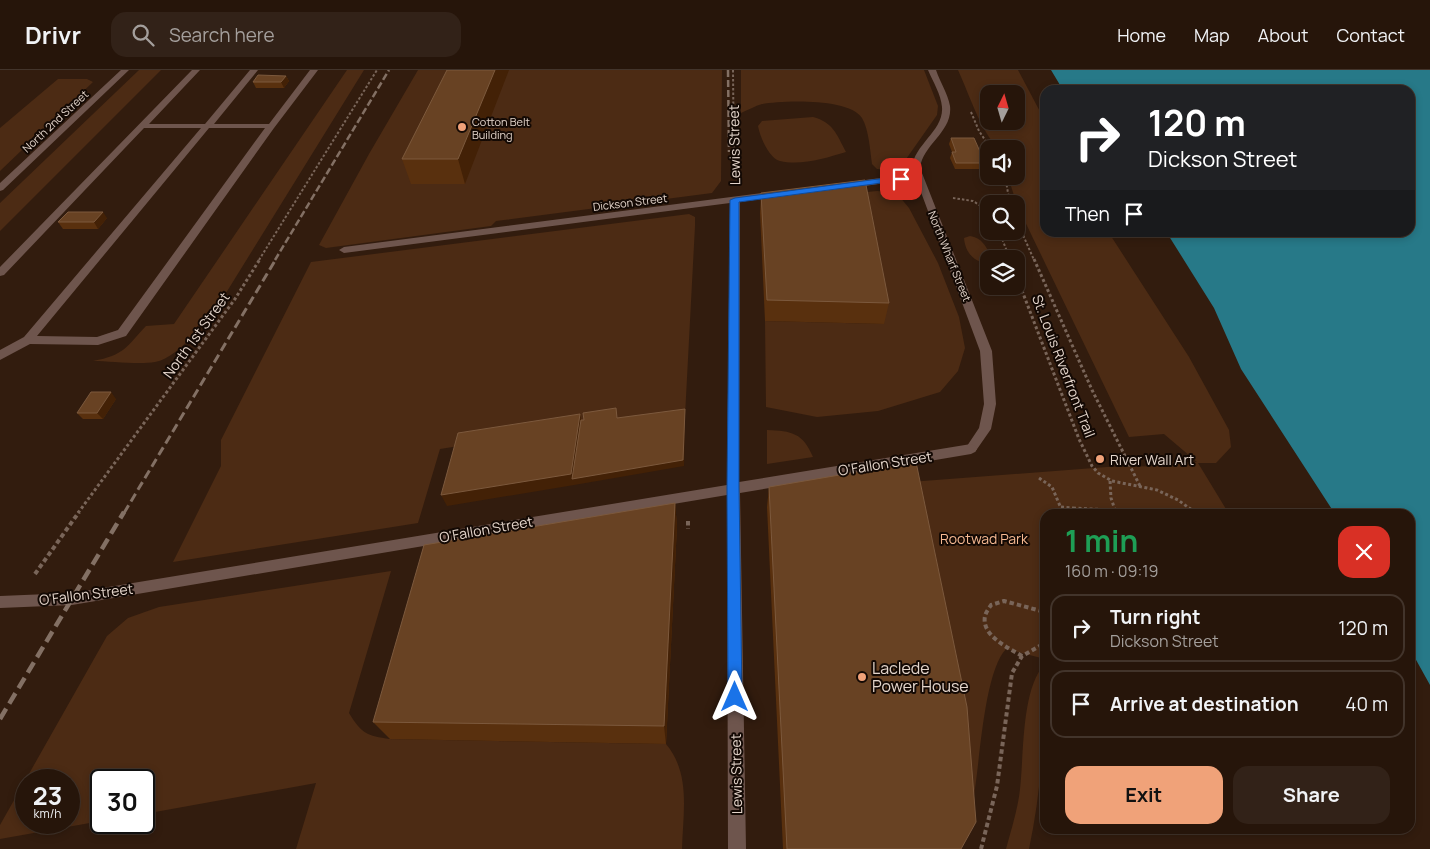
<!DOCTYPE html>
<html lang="en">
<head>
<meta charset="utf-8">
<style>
	body { margin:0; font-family:Manrope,sans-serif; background:#322218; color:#f1f3f6; height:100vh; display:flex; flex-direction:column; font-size:19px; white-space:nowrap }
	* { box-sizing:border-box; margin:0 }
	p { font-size:16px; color:#a49f9c }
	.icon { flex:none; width:28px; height:28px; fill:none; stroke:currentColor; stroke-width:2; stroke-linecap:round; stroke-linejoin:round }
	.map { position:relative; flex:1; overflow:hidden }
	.side { position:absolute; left:1040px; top:439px; width:375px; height:325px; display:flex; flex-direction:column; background:#26150a; border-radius:15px; box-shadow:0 2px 8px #0003,0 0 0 1px #42342b }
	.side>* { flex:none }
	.banner { position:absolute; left:1040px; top:15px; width:375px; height:152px; border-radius:15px; box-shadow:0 2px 8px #0003,0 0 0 1px #42342b; background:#202124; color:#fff; overflow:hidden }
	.needle { width:32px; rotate:5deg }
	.tools { position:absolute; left:980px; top:15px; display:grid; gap:10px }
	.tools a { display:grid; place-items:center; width:45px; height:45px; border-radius:10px; background:#26150a; box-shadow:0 2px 8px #0003,0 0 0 1px #42342b; font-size:25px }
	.speed { position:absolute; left:15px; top:699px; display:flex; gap:10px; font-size:25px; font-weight:700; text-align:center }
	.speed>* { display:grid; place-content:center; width:65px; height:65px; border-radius:50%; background:#26150a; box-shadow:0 2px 8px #0003,0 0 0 1px #42342b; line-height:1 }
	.speed small { font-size:12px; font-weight:400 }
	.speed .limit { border:2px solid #111; border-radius:8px; background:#fff; color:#111 }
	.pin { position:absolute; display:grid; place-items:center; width:42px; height:42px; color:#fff; margin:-21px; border-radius:10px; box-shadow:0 2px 8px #0006 }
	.me { position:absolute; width:55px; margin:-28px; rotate:0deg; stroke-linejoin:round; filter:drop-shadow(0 0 4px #0008) }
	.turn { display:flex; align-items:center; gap:18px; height:105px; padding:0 25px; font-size:22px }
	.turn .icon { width:65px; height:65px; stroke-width:2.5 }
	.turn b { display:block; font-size:35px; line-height:42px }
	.then { display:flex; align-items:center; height:48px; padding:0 25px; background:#0003; gap:10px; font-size:19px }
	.round { display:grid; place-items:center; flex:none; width:52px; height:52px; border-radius:15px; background:#322218 }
	.overview { display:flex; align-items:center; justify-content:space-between; height:85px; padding:0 25px }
	h1 { font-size:30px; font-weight:700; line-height:38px; color:#1e9e55 }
	.cta { display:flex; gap:10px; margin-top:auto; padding:10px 25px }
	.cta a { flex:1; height:58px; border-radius:15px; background:#f0a279; color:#111; font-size:20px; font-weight:700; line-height:58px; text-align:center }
	.cta a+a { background:#322218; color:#f1f3f6 }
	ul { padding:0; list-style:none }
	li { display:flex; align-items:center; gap:15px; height:68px; margin:0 10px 8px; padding:0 15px; border:2px solid #42342b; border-radius:15px }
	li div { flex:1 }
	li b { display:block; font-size:19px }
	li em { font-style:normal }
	header { display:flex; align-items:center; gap:30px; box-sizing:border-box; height:70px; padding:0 25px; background:#26150a; border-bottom:1px solid #42342b }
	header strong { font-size:24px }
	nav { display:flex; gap:28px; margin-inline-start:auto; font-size:18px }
	.search { width:350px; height:45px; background:#322218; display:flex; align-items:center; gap:12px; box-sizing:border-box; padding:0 18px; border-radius:15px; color:#a49f9c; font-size:19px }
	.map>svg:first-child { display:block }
	.green { fill:#4c2b14; fill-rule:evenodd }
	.water { fill:#277988 }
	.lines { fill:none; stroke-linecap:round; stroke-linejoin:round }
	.path-far2 { stroke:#796559; stroke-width:2; stroke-dasharray:2.5 2; stroke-linecap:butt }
	.path-far1 { stroke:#796559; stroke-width:3; stroke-dasharray:3 2.5; stroke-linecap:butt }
	.path { stroke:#796559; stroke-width:4; stroke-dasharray:4.5 3; stroke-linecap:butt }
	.lane { fill:#6e554d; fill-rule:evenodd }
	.street { fill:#6e554d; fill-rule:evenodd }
	.rail-far2 { stroke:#837064; stroke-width:2.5; stroke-dasharray:7 3; stroke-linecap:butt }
	.rail-far1 { stroke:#837064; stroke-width:3; stroke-dasharray:9 4.5; stroke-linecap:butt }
	.rail { stroke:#837064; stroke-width:4.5; stroke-dasharray:12 6; stroke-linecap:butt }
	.path-bridge-far1 { stroke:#796559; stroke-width:3; stroke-dasharray:3 2.5; stroke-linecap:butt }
	.path-bridge { stroke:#796559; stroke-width:4; stroke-dasharray:4.5 3; stroke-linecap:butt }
	.wall { fill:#59300e }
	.shaded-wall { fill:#432106 }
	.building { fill:#684223; stroke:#7c593d }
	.route { fill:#1a73e8; stroke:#114b97 }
	.poi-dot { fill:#f0a279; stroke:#130904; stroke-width:2 }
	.labels { text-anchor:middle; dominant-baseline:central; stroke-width:4; stroke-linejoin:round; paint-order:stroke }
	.far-street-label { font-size:11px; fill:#e4d5cb; stroke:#130904 }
	.far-poi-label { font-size:11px; fill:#e4d5cb; stroke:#130904; text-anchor:start }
	.street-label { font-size:14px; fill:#e4d5cb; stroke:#130904 }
	.poi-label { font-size:14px; fill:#e4d5cb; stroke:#130904; text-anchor:start }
	.park-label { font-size:14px; fill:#f6b992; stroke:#130904 }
	.near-poi-label { font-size:16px; fill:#e4d5cb; stroke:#130904; text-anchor:start }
</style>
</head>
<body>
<header>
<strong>Drivr</strong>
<div class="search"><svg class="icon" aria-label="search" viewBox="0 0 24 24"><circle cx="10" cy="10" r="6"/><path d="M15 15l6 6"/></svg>Search here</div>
<nav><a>Home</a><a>Map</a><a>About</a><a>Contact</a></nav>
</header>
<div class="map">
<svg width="1430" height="779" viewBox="0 0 1430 779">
	<rect width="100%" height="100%" fill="#321c0e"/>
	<path class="green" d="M139,0H161L0,161V133Z
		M347,0H364L226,223C210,244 182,287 155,292C139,295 110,291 93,291C125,285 126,277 146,256L174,254Z
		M418,0H722L721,111L712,123L496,151L491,156L326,178L319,175L369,84Z
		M741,0H924L938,36L937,45L904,92L889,100L877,99L872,94C870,80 869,60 862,48C850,28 783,30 762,34C755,36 748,40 741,43Z
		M958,0H1018L1045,51V162L1109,163L1189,287L1229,360L1231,377L1216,393H1198L1229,444H1045V589L1006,579C984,602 980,691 974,725C972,739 967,753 963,766L910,412L1107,397L1163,396L1161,392H1197L1164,364L1129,367L1017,135L1011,116L1012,106H1016V79H998C979,57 970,26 958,0ZM989,24H1016V51H989Z
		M58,9H87L93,12L0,101V58Z
		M813,47C833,52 837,65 846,82C826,88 801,96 780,91C769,88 760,67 758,56L762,51Z
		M877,121L889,122L899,126L909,138L938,193L959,247L965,278L958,301L940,322L878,341L817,347L766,337L765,251L884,254L829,126Z
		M689,144L695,147V156L685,346L585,356L440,379L418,453L173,492L221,396V370L311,192Z
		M970,166C982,168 985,175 991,186L987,193C973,192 965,181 964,168Z
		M767,360C792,361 803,363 813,387L767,394Z
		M391,501L349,643C361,663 367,666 390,669L666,674C691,704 683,742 682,779H296L316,713L144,744V710H101V751L0,769V755L107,566L128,548L159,537ZM26,710H69V752H26Z
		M1045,594C1045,656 1042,718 1029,779H1006C1011,760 1018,739 1020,719C1024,686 1021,618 1045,594Z"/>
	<path class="water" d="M1051,0H1430V615L1410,579V444H1335L1241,299L1214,238L1167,163L1410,162V20H1063Z"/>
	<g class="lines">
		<path class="path-far2" d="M733,0L734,107
			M971,42L979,61L991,79
			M1005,106L1010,134
			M953,128L973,131L989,141
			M1016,149L1034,190
			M999,161L1010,189
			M259,190L377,0"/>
		<path class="path-far1" d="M1034,189L1092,320L1140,416
			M1016,205L1079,369L1092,396L1098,403L1112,411L1157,420L1178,430L1196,443
			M1039,408L1052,417L1063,443
			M1110,411L1111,428L1116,443
			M1061,437L1073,438
			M1147,442L1150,443
			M78,443L235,229L260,189"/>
		<path class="path" d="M1062,442L1063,444
			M1115,442L1116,444
			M1147,442L1155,444
			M1195,442L1198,444
			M688,451V459
			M35,504L79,442
			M1022,586C1009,578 981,566 985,546C986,542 989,538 991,535L1004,531L1045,542
			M981,779L997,716L1012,603L1022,586L1045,573"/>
		<path class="lane" d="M192,0H200L149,54H205L250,0H258L214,54H269L310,0H318L274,58L126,266L98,275L30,274L0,290V280L24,267L201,58H144L4,205L0,206V197ZM209,58H265L118,260L97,267L37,266Z
			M928,0H936C940,12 948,24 950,36C953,62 923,74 920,98L992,281L996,334L991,359L975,382H967L965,379L979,358L984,334L980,281L912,98C914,74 944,61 942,37C941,24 933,12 928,0Z"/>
		<path class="street" d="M121,0H129L3,120L0,121V113Z
			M919,103L923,106L922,108L850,118L846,115L850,112Z
			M778,121L783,124L781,126L740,132L739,412L971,374L975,376L977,379L975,382L971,384L740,423L746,779H728L727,425L72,535L0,538V526L72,523L727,415L730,133L344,183L339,180L344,177Z"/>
		<path class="rail-far2" d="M728,0L729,82
			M275,190L389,0"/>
		<path class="rail-far1" d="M124,443L276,189"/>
		<path class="rail" d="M0,649L124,442"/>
		<path class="path-bridge-far1" d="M1073,438L1147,442"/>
		<path class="path-bridge" d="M1138,442H1147"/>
	</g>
	<path class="wall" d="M447,0L465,114H411L402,89Z
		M286,6L289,11L284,18H256L253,12Z
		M951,68L985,93L983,99H955L950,88L952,82L949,74Z
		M761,123L889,233L884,254L765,251L760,143Z
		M107,148L98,159H63L58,152Z
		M116,329L103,349H83L77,343Z
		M769,417L961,779H783L767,437Z
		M675,433L677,456L666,674L390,669L373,652Z"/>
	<path class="shaded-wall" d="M495,0H509L465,114L458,89Z
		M286,6L289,11L284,18L281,12Z
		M103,142L107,148L98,159L94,152Z
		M111,322L116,329L103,349L97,343Z
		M685,339L684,396L574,415L447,436L441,425L580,344L583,356Z
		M675,433L677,456L666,674L664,656Z"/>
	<path class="building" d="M447,0H495L458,89H402Z
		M258,5L286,6L281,12H253Z
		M951,68H974L985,93H956L952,82H956Z
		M865,110L889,233L767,230L761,123Z
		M68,142H103L94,152H58Z
		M91,322H111L97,343H77Z
		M616,338L617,348L685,339L683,390L572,409L581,350H584L583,343Z
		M580,344L571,404L441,425L458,363Z
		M916,392L967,637L976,752L961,779H787L769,417Z
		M675,433L664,656L373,652L424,475Z"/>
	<path class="route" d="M901,106L904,107V110L739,132V417L742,627L740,631L735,634L730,631L728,627L727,417L730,130L735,128Z"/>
	<g class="poi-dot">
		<circle cx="462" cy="57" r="5"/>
		<circle cx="1100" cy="389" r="5"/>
		<circle cx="862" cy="607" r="5"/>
	</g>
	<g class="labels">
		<g class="far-street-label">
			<text transform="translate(55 51) rotate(-43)">North 2nd Street</text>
			<text transform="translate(630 132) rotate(-7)">Dickson Street</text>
			<text transform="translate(950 186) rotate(68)">North Wharf Street</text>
		</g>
		<g class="far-poi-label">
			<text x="472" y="51">Cotton Belt<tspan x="472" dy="13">Building</tspan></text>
		</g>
		<g class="street-label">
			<text transform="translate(734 75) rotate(-91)">Lewis Street</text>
			<text transform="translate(196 265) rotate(-54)">North 1st Street</text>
			<text transform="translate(1064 296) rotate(69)">St. Louis Riverfront Trail</text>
			<text transform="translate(885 393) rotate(-9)">O'Fallon Street</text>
			<text transform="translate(486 459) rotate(-10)">O'Fallon Street</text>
			<text transform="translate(86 524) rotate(-7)">O'Fallon Street</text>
			<text transform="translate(736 704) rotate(-91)">Lewis Street</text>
		</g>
		<g class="poi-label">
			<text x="1110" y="389">River Wall Art</text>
		</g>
		<g class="park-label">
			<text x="984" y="468">Rootwad Park</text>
		</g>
		<g class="near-poi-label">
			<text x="872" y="598">Laclede<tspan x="872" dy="18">Power House</tspan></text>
		</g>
	</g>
</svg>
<div class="tools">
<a><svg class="needle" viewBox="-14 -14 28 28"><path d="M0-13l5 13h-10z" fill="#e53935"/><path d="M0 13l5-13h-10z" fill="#a49f9c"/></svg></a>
<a><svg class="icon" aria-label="sound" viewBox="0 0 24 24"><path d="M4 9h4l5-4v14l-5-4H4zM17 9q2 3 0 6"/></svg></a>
<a><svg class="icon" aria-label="search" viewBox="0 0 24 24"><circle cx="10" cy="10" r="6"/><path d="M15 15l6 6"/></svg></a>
<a><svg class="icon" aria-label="layers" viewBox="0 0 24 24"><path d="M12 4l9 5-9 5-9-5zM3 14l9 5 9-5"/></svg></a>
</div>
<div class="speed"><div>23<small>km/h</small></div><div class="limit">30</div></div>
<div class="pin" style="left:901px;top:109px;background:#d93025"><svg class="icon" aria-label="arrive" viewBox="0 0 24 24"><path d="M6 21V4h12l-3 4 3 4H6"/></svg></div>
<svg class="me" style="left:735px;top:627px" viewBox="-20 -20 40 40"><path d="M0-17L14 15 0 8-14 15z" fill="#1a73e8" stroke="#fff" stroke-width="4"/></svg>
<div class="banner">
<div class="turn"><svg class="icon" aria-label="right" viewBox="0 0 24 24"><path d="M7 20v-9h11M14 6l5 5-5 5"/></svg><div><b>120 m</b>Dickson Street</div></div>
<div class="then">Then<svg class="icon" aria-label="arrive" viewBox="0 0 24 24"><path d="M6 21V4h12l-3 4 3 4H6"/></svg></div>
</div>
<section class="side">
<div class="overview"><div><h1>1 min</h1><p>160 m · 09:19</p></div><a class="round" style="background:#d93025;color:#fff"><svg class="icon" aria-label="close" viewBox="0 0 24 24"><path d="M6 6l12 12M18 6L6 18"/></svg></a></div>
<ul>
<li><svg class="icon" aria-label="right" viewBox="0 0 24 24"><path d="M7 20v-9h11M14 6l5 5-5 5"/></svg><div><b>Turn right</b><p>Dickson Street</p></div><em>120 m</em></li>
<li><svg class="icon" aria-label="arrive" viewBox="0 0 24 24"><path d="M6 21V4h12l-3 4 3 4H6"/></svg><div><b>Arrive at destination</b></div><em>40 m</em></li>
</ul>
<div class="cta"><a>Exit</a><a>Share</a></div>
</section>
</div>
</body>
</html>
